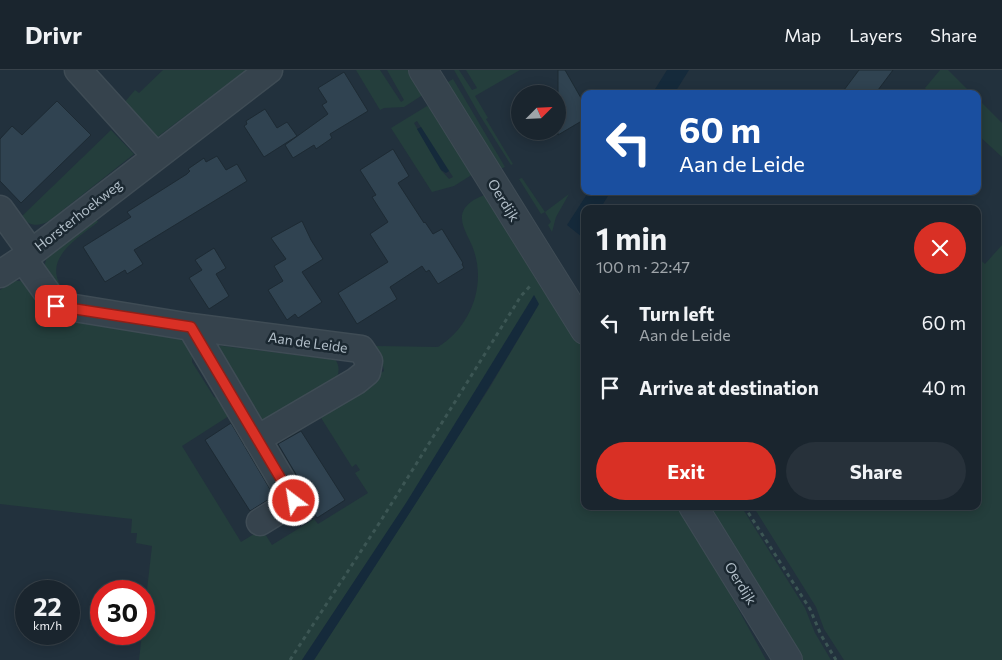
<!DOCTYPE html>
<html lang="en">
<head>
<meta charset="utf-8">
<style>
	body { margin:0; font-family:Commissioner,sans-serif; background:#27313a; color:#f1f3f6; height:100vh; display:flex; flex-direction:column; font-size:19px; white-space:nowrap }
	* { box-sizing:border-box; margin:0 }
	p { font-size:16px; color:#9fa5aa }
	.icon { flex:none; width:28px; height:28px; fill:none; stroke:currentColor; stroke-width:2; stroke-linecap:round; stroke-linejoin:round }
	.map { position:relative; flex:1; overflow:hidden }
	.details { position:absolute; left:581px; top:135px; width:400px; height:305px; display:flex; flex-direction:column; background:#1a252e; border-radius:10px; box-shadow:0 2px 12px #0003,0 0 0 1px #38424a }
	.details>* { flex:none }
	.hud { position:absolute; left:581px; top:20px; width:400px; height:105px; border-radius:10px; box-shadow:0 2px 12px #0003,0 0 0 1px #38424a; background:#1a4fa0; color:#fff; overflow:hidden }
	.needle { width:32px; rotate:66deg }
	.fabs { position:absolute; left:511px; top:15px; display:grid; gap:10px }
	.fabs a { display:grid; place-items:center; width:55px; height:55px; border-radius:50%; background:#1a252e; box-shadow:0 2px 12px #0003,0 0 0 1px #38424a; font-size:25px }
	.speed { position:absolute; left:15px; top:510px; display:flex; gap:10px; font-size:25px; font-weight:700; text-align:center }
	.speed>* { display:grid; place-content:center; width:65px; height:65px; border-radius:50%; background:#1a252e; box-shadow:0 2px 12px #0003,0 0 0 1px #38424a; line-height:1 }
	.speed small { font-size:12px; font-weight:400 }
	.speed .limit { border:8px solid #d22; background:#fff; color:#111 }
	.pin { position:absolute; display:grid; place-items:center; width:42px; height:42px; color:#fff; margin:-21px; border-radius:10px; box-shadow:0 2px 8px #0006 }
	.me { position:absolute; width:55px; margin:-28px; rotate:329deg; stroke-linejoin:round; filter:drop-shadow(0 0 4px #0008) }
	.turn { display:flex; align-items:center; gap:18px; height:105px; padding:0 15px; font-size:22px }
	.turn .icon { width:65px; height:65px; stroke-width:2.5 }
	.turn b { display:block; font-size:35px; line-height:42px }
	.round { display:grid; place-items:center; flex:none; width:52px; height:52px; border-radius:26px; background:#27313a }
	.summary { display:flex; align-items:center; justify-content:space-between; height:85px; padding:0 15px }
	h1 { font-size:30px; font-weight:700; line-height:38px }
	.action { display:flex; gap:10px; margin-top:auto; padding:10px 15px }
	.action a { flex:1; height:58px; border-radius:30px; background:#d93025; color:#fff; font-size:20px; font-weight:700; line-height:58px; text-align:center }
	.action a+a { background:#27313a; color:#f1f3f6 }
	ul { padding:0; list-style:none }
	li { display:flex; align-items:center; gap:15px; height:65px; padding:0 15px }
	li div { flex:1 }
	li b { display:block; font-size:19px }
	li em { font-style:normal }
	header { display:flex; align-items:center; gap:30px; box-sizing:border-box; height:70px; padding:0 25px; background:#1a252e; border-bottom:1px solid #38424a }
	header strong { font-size:24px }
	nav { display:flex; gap:28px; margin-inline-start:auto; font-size:18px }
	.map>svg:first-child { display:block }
	.green { fill:#243e3c; fill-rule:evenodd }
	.water { fill:#152a3b }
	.building { fill:#304351; stroke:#1d2a33 }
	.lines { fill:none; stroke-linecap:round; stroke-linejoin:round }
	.minor-casing { stroke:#3f4c55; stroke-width:29 }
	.tertiary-casing { stroke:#3f4c55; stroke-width:30 }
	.path { stroke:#3c5654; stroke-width:3; stroke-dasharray:4 4; stroke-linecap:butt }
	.minor { stroke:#36434d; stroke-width:26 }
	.tertiary { stroke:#36434d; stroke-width:28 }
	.route-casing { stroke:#8d1f18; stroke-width:12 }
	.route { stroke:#d93025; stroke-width:9 }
	.labels { text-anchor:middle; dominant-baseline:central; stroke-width:5; stroke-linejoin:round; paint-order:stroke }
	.street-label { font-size:14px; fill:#b1bec8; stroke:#1b2831 }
</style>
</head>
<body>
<header>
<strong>Drivr</strong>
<nav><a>Map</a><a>Layers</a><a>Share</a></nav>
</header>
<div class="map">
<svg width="1002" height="590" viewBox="0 0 1002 590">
	<rect width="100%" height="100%" fill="#22313d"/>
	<path class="green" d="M163,0H246L156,68L124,33L135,20L139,23Z
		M356,0H380L401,32L404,30L387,0H414L423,14L421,26L404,37L384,38L380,40Z
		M454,0H459L472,20L477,18L466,0H520L475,26L488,48L486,49L513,94L511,95L479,44Z
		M940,0H948L972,24H931L925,18Z
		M453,9L505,97L500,99L443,15Z
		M978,29L1002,53V87L978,65Z
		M427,36L438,38L473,104L454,116L432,122L391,58ZM417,51L453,107L449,109L441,100L414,53Z
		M111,60L134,84L49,151C38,157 29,156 21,147Z
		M522,108L545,142L569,124L556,147L552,162L548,155L551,152L545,142L541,144L519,109Z
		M488,124L585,277V436H682L766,590H314L490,317L539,234L302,590H139L152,476L136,473L137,463H131L132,449L0,434V220L14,211H24L179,267L193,282L192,292L214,327L223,330L232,344L182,376L241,472L262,459L272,475L314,449L318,454L368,423L355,403L360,400L356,394L352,397L318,343L384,301L380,282L375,276L438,277C470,257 486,217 474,181C471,171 462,158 462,149C461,135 477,127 488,124Z
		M96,149L98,152C72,172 36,194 70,227L67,230C60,221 47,209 45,198C42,178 82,159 96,149Z
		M1002,175V590H844L824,559L816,537L753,436H978V188L985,194Z
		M215,275L313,287L321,282C335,286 342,293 337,308L262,351Z
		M706,436H741L805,538L815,563L831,590H801Z"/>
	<path class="water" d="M667,0H689L674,24H652Z
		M421,57L449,101L446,103L441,100L417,59Z
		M589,121H611L600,139H585V162L582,167L567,155Z
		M534,225L539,234C468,355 391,472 314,590H302L406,433Z"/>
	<path class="building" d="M558,0H565L585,35V49L558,65Z
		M859,0H893L875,24H841Z
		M344,2L368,41L330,64L332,68L316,79L314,75L293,88L285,75L328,44L322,35L327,32L318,18Z
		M57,31L91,65L21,133L0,111V69L12,56L22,65Z
		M265,39L277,58L287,52L297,66L264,87L244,56L247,54L246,51Z
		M393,79L409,106L398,113L424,153L425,152L433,164L442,159L463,193L462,194L464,198L438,214L429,200L426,202L422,196L390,217L397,229L357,254L338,223L388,192L370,164L388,152L372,127L376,125L360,100Z
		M217,86L226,100L237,94L247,111L134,180L143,194L127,204L125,200L105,212L83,177L131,147L127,142L187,104L190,101L188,99L204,88L206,92Z
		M302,151L311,170L323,189L302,202L322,232L298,248L295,244L287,250L268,220L283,211L274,196L286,189L271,168Z
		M214,178L226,198L216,204L229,226L209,239L189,208L202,200L195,190Z
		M231,353L274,426L250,441L205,370Z
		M301,361L345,430L317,448L308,434L307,423L278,374Z"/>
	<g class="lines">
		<defs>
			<path id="minor" d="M78,0L156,86
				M0,139L31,182
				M23,189L56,235L191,257L361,279L369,291L367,302L356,311L257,369
				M0,204L23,189L269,0
				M191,257L294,431L260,452"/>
			<path id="tertiary" d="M423,0L585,260
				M693,436L788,590"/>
		</defs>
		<use href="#minor" class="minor-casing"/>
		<use href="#tertiary" class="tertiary-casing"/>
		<path class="path" d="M744,436L810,539L821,565L836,590
			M290,590L380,452L521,226L530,216"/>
		<use href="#minor" class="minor"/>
		<use href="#tertiary" class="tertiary"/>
	</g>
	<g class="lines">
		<defs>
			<path id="route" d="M56,236L191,257L294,431"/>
		</defs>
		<use href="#route" class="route-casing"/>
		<use href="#route" class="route"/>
	</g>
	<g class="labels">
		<g class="street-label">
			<text transform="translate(504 130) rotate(58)">Oerdijk</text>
			<text transform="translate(78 145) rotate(-38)">Horsterhoekweg</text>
			<text transform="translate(308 272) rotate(8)">Aan de Leide</text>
			<text transform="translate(741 513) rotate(58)">Oerdijk</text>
		</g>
	</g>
</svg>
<div class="fabs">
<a><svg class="needle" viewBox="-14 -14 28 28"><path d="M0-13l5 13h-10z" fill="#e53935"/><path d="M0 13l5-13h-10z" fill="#9fa5aa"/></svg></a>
</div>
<div class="speed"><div>22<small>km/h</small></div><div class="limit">30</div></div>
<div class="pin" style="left:56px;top:236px;background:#d93025"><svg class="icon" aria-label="arrive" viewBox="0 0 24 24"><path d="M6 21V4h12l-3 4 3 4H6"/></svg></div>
<svg class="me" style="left:294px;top:431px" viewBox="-20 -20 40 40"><circle r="17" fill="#d93025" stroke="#fff" stroke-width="3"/><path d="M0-11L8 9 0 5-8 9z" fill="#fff"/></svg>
<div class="hud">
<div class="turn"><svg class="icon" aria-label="left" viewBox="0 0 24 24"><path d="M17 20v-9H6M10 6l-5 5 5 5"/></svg><div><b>60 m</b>Aan de Leide</div></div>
</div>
<section class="details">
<div class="summary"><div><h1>1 min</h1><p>100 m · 22:47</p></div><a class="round" style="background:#d93025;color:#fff"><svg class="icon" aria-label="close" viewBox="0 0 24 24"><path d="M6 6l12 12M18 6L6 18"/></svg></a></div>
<ul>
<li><svg class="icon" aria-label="left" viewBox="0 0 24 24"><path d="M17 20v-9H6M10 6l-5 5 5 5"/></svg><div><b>Turn left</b><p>Aan de Leide</p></div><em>60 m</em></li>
<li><svg class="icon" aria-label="arrive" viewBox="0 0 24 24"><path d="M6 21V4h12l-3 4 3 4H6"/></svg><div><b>Arrive at destination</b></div><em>40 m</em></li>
</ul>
<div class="action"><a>Exit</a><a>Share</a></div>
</section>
</div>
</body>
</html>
